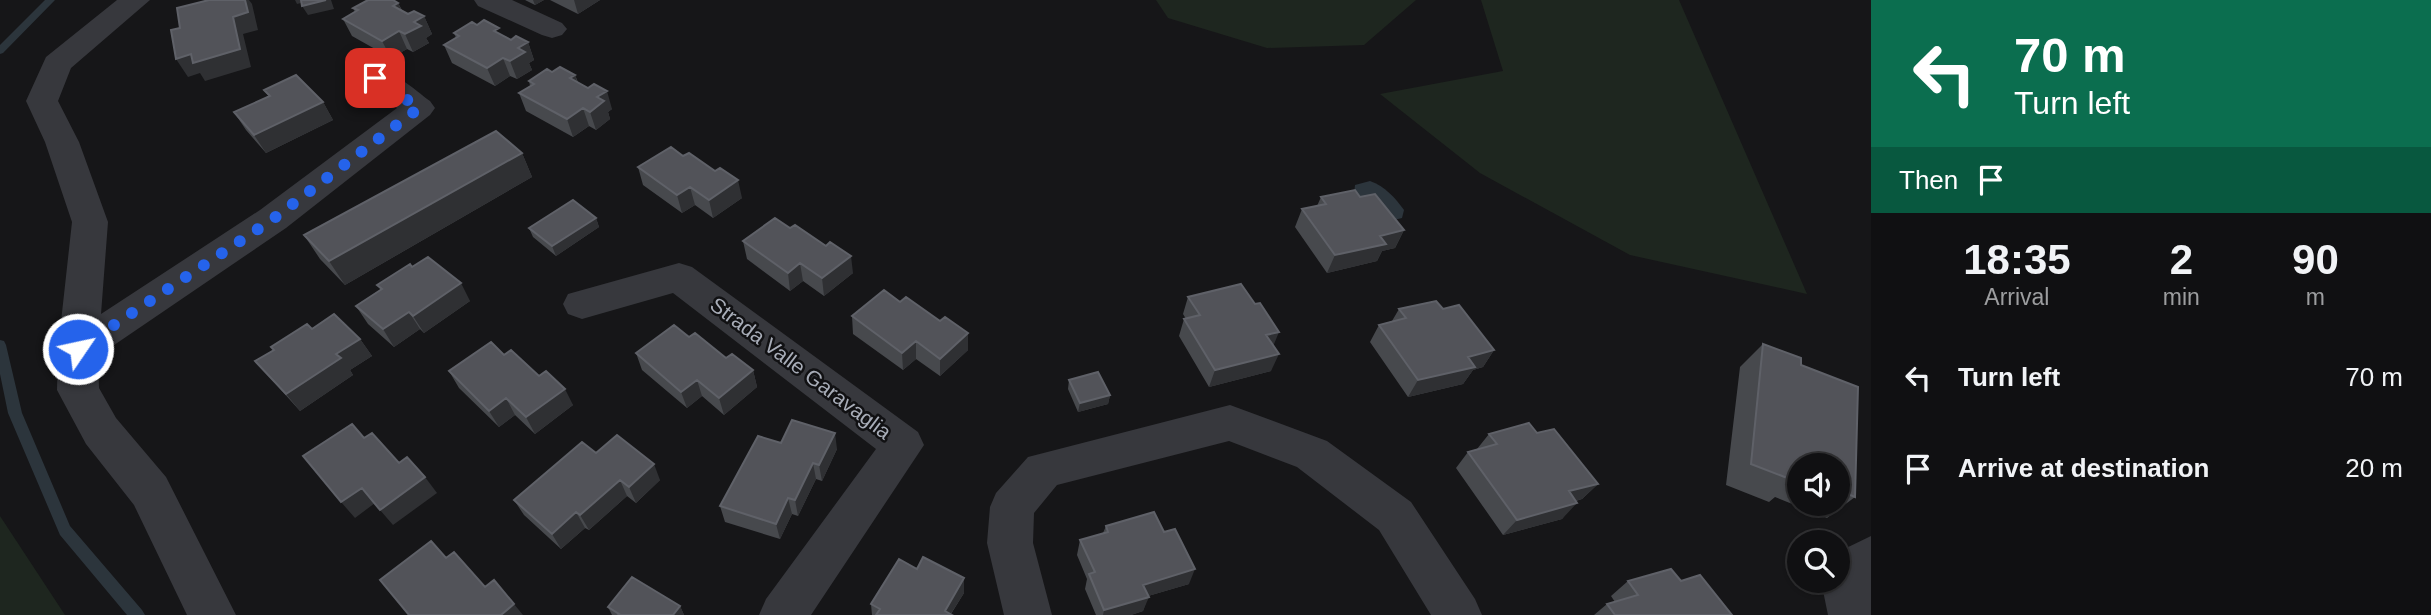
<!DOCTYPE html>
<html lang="en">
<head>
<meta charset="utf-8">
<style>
	body { margin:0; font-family:Arial,sans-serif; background:#1e1e20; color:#f1f3f6; height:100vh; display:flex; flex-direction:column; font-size:26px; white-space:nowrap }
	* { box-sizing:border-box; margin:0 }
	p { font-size:23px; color:#9c9d9f }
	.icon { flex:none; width:38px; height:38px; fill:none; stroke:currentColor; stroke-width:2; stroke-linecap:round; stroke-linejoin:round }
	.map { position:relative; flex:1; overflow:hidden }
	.panel { display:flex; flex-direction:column; background:#101012; width:560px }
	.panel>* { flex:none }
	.hud { background:#0b6e4f; color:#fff; overflow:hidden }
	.buttons { position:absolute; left:1787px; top:453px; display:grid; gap:14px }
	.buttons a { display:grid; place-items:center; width:63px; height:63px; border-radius:50%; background:#101012; box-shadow:0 2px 5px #0004,0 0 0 2px #303032; font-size:35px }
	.pin { position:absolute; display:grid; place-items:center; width:60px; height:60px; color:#fff; margin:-30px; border-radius:14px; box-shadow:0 4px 10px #0006 }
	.me { position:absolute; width:77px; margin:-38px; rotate:56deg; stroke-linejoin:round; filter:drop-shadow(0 0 5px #0008) }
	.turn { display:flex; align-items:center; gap:24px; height:147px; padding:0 28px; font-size:32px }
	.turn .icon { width:91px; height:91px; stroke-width:2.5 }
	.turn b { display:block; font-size:49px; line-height:60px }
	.then { display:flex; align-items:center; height:66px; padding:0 28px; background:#0003; gap:14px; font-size:26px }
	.eta { display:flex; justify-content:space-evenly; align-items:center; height:119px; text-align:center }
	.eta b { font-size:42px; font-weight:800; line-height:49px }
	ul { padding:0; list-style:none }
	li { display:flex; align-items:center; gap:21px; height:91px; padding:0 28px }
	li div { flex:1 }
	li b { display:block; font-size:26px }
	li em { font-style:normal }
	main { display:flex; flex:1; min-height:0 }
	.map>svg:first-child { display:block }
	.green { fill:#1e261f }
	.water { fill:#2c353c }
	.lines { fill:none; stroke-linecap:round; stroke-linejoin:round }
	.stream { fill:#2c353c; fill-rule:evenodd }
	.street { fill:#37383d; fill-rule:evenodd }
	.wall { fill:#47494d; fill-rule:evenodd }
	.shaded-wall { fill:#2f3033 }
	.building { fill:#525359; stroke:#5f6168; stroke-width:2 }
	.route { stroke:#2563eb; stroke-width:12; stroke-dasharray:0 21.6 }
	.labels { text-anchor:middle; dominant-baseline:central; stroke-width:5; stroke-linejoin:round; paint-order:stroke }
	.street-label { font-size:21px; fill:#a8adb8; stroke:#111113 }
</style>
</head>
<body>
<main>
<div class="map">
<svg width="1871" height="615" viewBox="0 0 1871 615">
	<rect width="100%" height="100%" fill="#161618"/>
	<path class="green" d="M1156,0H1416L1364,45L1267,48L1168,18Z
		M1481,0H1679L1807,294L1630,255L1480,173L1380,94L1503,71Z
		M0,516L65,615H0Z"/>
	<path class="water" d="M1370,181C1385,186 1395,198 1404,210L1402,218L1390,221L1354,195L1355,185Z"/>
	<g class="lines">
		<path class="stream" d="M45,0H55L3,53L0,54V45Z
			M0,340L4,341L6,345L22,413L70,526L142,610L145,615H127L60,535L8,413L0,374Z"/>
		<path class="street" d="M117,0H150L71,68L58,101L79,142L108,222L101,314L260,210L397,108L364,85L359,78L364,71C389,65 411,87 430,101L435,108L430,115L286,228L98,356L99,388L116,418L166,477L236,615H187L134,505L86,444L57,390L58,349L72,222L45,142L26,101L46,57Z
			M474,0H512L562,23L567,29L562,35L552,38L542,35L478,6Z
			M679,263L692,267L918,432L924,445L811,615H759L766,599L876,449L673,293L582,319L568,314L563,304L568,294Z
			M1230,405L1327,441L1411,502L1475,599L1482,615H1431L1379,530L1297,467L1229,441L1057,485L1034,513L1033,543L1052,615H1004L987,543L990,507L996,493L1028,457Z
			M1871,536V615H1828L1821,581H1838V552Z"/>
	</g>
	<path class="wall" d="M525,0H544L535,5Z
		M550,0H600L578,14Z
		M398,3L402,10L408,14L424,16L432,34L426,38L429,43L413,52L407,49L391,58L352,36L343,19L355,12L353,8Z
		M454,33L501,35L511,40L528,42L534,60L529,63L532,70L517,79L510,76L495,86L452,63L444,45L456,38Z
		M552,72L575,75L578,82L612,109L608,112L610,119L596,130L589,126L573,137L526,111L519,93L530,86L529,81Z
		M264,90L323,102L333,120L266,153L246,130L234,112L269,97Z
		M522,153L532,177L345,285L320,259L304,235Z
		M638,167L742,198L713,218L695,205L682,213L643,185Z
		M1321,197H1360L1404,230L1395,248L1382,251L1377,261L1327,273L1295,227L1302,209L1317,206Z
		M596,218L599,227L556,256L533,237L529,228Z
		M743,241L853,273L824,296L803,281L790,291L747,259Z
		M412,267L470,301L424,333L420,329L394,347L368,324L356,306L381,290L377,285Z
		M1188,297L1273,345L1271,371L1209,387L1179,336L1184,319H1186L1183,314Z
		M900,302L940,321L968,333V350L940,376L916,359L903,370L853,334L852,316Z
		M1399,309H1443L1494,350L1483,367L1473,370L1463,384L1408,397L1370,342L1379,325L1392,321Z
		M312,329L360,339L372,356L350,370L353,375L300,411L255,361L273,350L271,347Z
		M689,337L726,358L753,370L757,387L724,415L702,396L687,408L642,370L636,353Z
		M1763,344L1801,365L1855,497L1827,518L1775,497L1769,502L1726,485L1740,367ZM1799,466H1838V504H1799Z
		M504,355L573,405L535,434L515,415L499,427L459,388L449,371Z
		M1069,380L1110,395L1108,404L1078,412L1068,389Z
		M1537,433L1598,484L1582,499L1576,501L1562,519L1503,535L1456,468L1468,452L1477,449L1489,434Z
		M781,443L837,449L822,481L816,479L798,516L792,514L780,539L725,522L720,506Z
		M596,453L660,480L636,503L627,496L589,530L585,528L561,549L524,515L514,500Z
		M1106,526L1189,584L1148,596L1143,611L1131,615H1096L1085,589L1087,579L1077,555L1080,540L1103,533Z
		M917,569L964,578V593L951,614L952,615H872L871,604Z
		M1628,581H1681L1732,615H1594L1607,604L1615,602L1611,596Z
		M680,606L684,615H612L608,607Z"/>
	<path class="shaded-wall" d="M245,0H249L252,4L258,30L243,34L251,67L205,81L200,73L188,77L176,59L191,54L233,17Z
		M295,0H304L305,2L297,4Z
		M326,0H331L334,9L308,15L302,6Z
		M533,0H544L535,5Z
		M574,0H600L578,14Z
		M398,3L406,20L393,6Z
		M424,16L432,34L426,38L429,43L413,52L405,34L414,22Z
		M399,31L407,49L391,58L382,41Z
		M528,42L534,60L529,63L532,70L517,79L510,61L518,48Z
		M503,58L510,76L495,86L487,68Z
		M575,75L581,93L570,78Z
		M607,91L612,109L608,112L610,119L596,130L590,112L597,97Z
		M323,102L333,120L266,153L254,135Z
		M583,108L589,126L573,137L567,119Z
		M522,153L532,177L345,285L329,261Z
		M738,180L742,198L713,218L709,200Z
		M690,187L695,205L682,213L677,195Z
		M596,218L599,227L556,256L552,246Z
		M1404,230L1395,248L1382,251L1377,261L1327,273L1335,255L1380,236Z
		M851,256L853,273L824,296L822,278Z
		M800,263L803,281L790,291L788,273Z
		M461,283L470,301L424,333L413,316Z
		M409,312L420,329L394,347L383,329Z
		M1279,332L1272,349L1266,335Z
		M968,333V350L940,376V359Z
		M360,339L372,356L350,370L353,375L300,411L286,394L336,354Z
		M916,341V359L903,370L902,353Z
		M1494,350L1483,367L1473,370L1463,384L1408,397L1418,380L1468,357Z
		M1279,354L1271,371L1209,387L1215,370Z
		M753,370L757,387L724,415L719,398Z
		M697,380L702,396L687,408L681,392Z
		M565,389L573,405L535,434L526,417Z
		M1110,395L1108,404L1078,412L1080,403Z
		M506,398L515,415L499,427L489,411Z
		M835,433L837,449L822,481L819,465Z
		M813,463L816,479L798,516L795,500Z
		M654,464L660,480L636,503L629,487Z
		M425,477L437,493L393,525L380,510Z
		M620,480L627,496L589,530L580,515Z
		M1598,484L1582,499L1554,507L1569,491Z
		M362,488L375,503L355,518L341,502Z
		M788,498L792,514L780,539L776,524Z
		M1577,503L1562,519L1503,535L1517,520Z
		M576,512L585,528L561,549L552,534Z
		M1195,569L1189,584L1138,599L1143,585Z
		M964,578V593L950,615L945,611Z
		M1149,597L1143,611L1131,615H1103L1104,610Z
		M514,604L523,615H501Z
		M680,606L684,615H673Z"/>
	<path class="building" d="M209,0H245L248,12L233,17L240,49L193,63L191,54L176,59L171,30L180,28L177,8Z
		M301,0H326L302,6Z
		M368,0H393L398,3L393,6L408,14L414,11L424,16L414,22L421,26L405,34L399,31L382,41L343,19L358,10L353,8Z
		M484,20L499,28L494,31L511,40L516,36L528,42L518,48L525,52L510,61L503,58L487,68L444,45L459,36L454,33L472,22L477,25Z
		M560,67L575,75L570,78L588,88L594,84L607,91L597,97L604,101L590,112L583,108L567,119L519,93L534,84L529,81L547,69L552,72Z
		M296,75L323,102L254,135L234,112L270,96L264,90Z
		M496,131L522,153L329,261L304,235Z
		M671,147L683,156L689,153L715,171L720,168L738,180L709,200L690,187L677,195L638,167Z
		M1355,190L1360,197L1375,194L1404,230L1380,236L1386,244L1335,255L1302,209L1326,204L1321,197Z
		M573,200L596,218L552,246L529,228Z
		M775,218L790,228L795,225L826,246L830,242L851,256L822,278L800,263L788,273L743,241Z
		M428,257L461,283L413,316L409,312L383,329L356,306L382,289L377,285L410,264L412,267Z
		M1241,284L1255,304L1260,303L1279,332L1266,335L1279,354L1215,370L1184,319L1200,315L1188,297Z
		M884,290L900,302L906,297L940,321L945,317L968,333L940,359L916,341L902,353L852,316Z
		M1436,301L1443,309L1459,305L1494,350L1468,357L1475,367L1418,380L1379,325L1406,318L1399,309Z
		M334,314L360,339L336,354L341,358L286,394L255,361L274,350L271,347L307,324L312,329Z
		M674,325L689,337L695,333L726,358L732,354L753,370L719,398L697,380L681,392L636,353Z
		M491,342L504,355L511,350L539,376L546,371L565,389L526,417L506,398L489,411L449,371Z
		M1763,344L1801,358V365L1858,387L1855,497L1838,490V466H1799V475L1796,474L1795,481L1751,464Z
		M1098,372L1110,395L1080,403L1069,380Z
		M792,420L835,433L819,465L813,463L795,500L788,498L776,524L720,506L758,436L781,443Z
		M1529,423L1537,433L1554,429L1598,484L1569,491L1577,503L1517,520L1468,452L1497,444L1489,434Z
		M352,424L364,438L372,433L399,463L407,457L425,477L380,510L362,488L341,502L303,456Z
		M617,435L654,464L629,487L620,480L580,515L576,512L552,534L514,500L582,442L596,453Z
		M1154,512L1164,532L1175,529L1195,569L1143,585L1149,597L1104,610L1089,574L1095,572L1080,540L1108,532L1106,526Z
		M431,541L446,558L454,552L485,587L494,580L514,604L501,615H409L380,580Z
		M923,557L964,578L945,611L952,615H876L880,609L871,604L899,559L917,569Z
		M1671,569L1681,581L1700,575L1732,615H1615L1607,604L1638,595L1628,581Z
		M632,577L680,606L673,615H618L619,614L608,607Z"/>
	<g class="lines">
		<path class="route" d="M78,349L273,219L419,108L375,78"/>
	</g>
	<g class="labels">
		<g class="street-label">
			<text transform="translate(801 368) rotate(37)">Strada Valle Garavaglia</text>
		</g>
	</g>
</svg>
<div class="buttons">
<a><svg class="icon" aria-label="sound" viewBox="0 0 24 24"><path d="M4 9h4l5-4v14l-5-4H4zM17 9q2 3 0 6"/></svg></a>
<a><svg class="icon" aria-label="search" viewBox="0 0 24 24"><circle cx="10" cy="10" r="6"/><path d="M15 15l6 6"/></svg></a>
</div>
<div class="pin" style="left:375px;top:78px;background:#d93025"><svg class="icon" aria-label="arrive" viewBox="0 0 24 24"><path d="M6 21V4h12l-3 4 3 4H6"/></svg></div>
<svg class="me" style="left:78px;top:349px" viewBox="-20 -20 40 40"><circle r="17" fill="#2563eb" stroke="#fff" stroke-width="3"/><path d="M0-11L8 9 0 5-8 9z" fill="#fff"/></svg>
</div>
<section class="panel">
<div class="hud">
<div class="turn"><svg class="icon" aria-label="left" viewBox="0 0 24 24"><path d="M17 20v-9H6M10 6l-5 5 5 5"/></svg><div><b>70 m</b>Turn left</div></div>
<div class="then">Then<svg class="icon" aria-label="arrive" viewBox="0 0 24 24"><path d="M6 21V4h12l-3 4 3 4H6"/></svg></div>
</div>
<div class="eta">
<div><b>18:35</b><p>Arrival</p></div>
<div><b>2</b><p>min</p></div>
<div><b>90</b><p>m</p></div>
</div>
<ul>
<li><svg class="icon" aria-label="left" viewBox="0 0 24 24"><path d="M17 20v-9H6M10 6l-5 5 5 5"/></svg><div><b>Turn left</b></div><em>70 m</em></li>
<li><svg class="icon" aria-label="arrive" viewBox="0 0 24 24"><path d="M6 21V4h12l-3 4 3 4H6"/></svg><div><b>Arrive at destination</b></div><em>20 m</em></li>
</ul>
</section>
</main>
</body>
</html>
